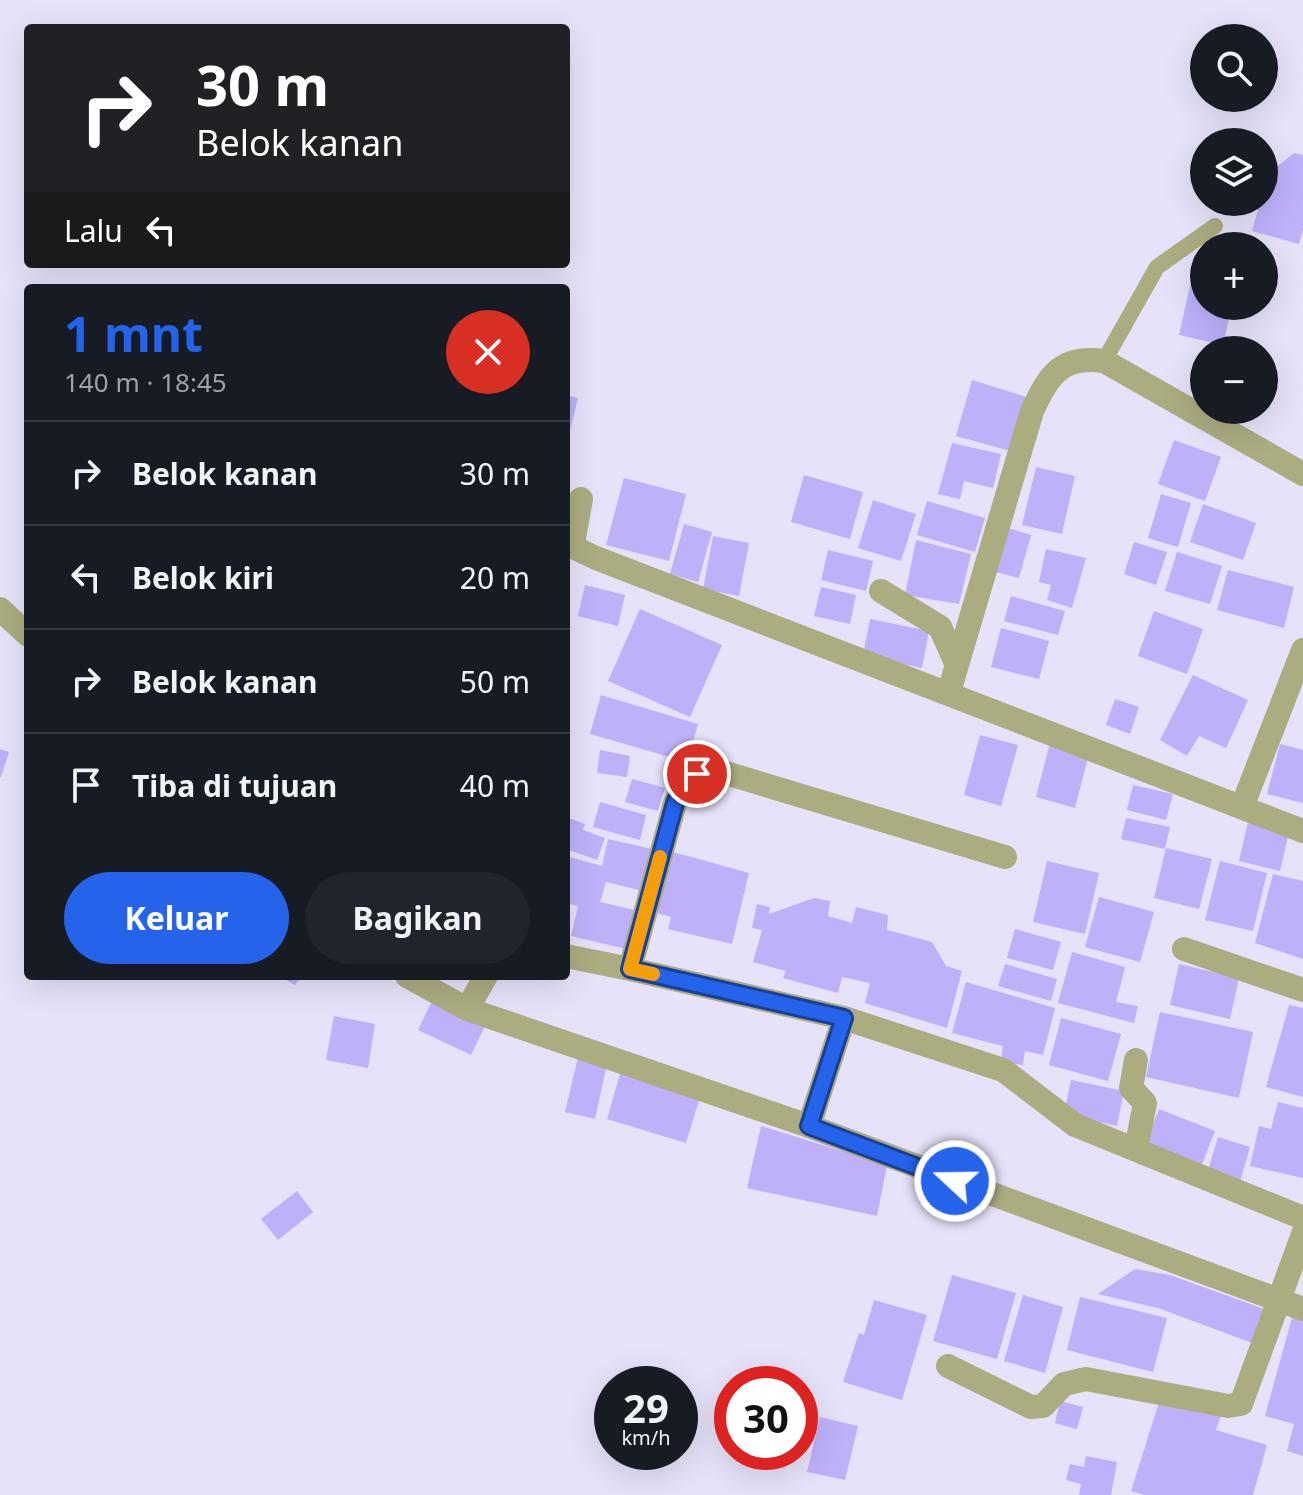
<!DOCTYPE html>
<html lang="id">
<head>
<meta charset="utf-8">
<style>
	body { margin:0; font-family:"Noto Sans",sans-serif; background:#20242c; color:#f1f3f6; height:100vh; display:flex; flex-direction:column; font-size:30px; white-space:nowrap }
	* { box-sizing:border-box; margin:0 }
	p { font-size:26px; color:#9ea1a6 }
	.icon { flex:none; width:44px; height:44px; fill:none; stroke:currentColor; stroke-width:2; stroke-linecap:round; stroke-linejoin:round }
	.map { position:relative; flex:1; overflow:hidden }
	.details { position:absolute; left:24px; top:284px; width:546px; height:696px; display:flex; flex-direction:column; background:#171b24; border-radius:8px; box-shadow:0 8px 32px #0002 }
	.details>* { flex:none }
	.hud { position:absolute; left:24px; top:24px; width:546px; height:244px; border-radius:8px; box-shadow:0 8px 32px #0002; background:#202124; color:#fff; overflow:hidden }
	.tools { position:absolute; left:1190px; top:24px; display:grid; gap:16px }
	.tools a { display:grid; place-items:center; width:88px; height:88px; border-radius:50%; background:#171b24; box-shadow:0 8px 32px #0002; font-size:40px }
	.speed { position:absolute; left:594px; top:1366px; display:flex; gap:16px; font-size:40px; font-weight:700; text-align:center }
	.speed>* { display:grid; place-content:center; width:104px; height:104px; border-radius:50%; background:#171b24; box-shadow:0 8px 32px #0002; line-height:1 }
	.speed small { font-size:20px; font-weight:400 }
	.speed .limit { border:12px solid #d22; background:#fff; color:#111 }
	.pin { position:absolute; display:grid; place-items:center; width:68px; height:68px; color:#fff; margin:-34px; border:4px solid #fff; border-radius:50%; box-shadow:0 2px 8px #0007 }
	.me { position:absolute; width:88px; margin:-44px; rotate:291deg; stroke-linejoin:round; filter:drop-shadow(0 0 6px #0008) }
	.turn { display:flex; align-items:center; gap:28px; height:168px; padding:0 40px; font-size:36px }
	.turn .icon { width:104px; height:104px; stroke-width:2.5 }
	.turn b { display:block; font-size:56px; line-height:68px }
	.then { display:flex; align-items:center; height:76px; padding:0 40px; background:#0003; gap:16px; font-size:30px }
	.round { display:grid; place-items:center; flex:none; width:84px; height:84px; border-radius:42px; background:#20242c }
	.head { display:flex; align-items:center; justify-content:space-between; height:136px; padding:0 40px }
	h1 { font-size:48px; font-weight:700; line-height:60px; color:#2563eb }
	.action { display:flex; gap:16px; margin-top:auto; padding:16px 40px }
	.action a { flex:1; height:92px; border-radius:48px; background:#2563eb; color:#fff; font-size:32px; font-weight:700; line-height:92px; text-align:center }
	.action a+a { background:#20242c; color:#f1f3f6 }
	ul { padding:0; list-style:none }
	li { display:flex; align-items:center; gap:24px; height:104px; padding:0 40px; border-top:2px solid #363941 }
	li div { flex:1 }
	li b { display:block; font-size:30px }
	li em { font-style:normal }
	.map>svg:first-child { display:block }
	.building { fill:#beb1fa }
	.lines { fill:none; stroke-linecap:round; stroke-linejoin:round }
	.lane { stroke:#acac81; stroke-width:16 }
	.street { stroke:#acac81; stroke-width:24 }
	.route-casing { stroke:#184099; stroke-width:20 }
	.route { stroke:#2563eb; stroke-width:14 }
	.slow { stroke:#f59e0b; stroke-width:14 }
</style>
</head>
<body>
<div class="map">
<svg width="1303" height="1495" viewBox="0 0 1303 1495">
	<rect width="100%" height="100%" fill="#e6e2f9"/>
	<path class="building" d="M1294,153L1303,155V230L1299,244L1252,231L1260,202H1264L1268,174Z
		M1190,286L1204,290V306H1232L1223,345L1179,335Z
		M972,380L1030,398L1014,452L956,436Z
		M566,395L578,398L567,443H566Z
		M1174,440L1221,457L1205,501L1158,484Z
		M952,443L1001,454L993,488L964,481L960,499L938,494Z
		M1036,467L1075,476L1062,534L1022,525Z
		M804,475L863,492L850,539L791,522Z
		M624,478L686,494L669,561L606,545Z
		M1161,494L1191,503L1178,547L1148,538Z
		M873,500L916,514L901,561L858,548Z
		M927,501L985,518L975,552L917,535Z
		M1203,504L1256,523L1243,560L1190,542Z
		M684,524L712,532L698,582L670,574Z
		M1005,527L1031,535L1019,578L992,571Z
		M713,536L749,543L739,596L703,589Z
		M916,540L971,554L959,604L905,595Z
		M1134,542L1167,552L1156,585L1124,574Z
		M1046,549L1086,558L1072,608L1047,600L1051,585L1039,582Z
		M828,550L873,561L866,591L821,580Z
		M1177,552L1222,566L1210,604L1165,591Z
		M1228,570L1294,587L1284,628L1217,610Z
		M585,585L625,595L618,626L578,616Z
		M821,587L856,595L850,624L814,616Z
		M1011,596L1065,611L1058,635L1004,621Z
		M640,609L722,645L690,717L608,681Z
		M1154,611L1203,629L1187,674L1138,656Z
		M870,619L929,631L922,668L863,656Z
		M1001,628L1049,641L1039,679L991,667Z
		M1193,675L1248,700L1226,748L1199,736L1187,756L1160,740Z
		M601,695L698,724L687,762L590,734Z
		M1115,699L1139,707L1130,734L1106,725Z
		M980,735L1018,745L1001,806L964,795Z
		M1050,743L1089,754L1075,808L1036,797Z
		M1280,744L1303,750V803L1267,794Z
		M0,749L9,752L1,777H0Z
		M600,750L630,756L627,777L597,773Z
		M632,779L665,788L658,811L625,802Z
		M1133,785L1173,794L1166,820L1127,810Z
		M600,802L646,815L640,840L593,827Z
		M566,817L585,824L583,830L605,838L597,860L566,849Z
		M1126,818L1170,827L1165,849L1121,839Z
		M1248,822L1289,832L1280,871L1239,861Z
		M608,839L652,849L643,891L606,882L600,902L635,910L626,949L571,936L578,906L566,903V856L602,866Z
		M1166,848L1212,859L1199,909L1154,898Z
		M666,850L749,873L732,944L668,929L671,917L650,911Z
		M1047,861L1099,873L1085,934L1033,922Z
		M1220,861L1267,873L1253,931L1205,920Z
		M1273,874L1303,881V959L1255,943Z
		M1099,897L1154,912L1140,962L1085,947Z
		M814,898L830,901L828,916L852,923L856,907L888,915L887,930L932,942L946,966L962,971L947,1028L865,1003L870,983L842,977L838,993L783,978L786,971L753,962L762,930L752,928L757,904L770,907L769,914Z
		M1015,929L1061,942L1053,970L1007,958Z
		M1072,952L1125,967L1116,1002L1138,1006L1134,1023L1058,1003Z
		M1005,964L1057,979L1051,1001L998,986Z
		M1179,964L1239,978L1230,1019L1170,1005Z
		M280,976H302L295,985Z
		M966,982L1055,1008L1043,1055L1025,1051L1023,1065L1001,1062L1003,1046L952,1033Z
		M432,1001L485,1026L471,1055L418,1030Z
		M1289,1005L1303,1008V1097L1266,1087Z
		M1160,1012L1253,1032L1239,1098L1146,1077Z
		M334,1016L375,1024L368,1068L326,1060Z
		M1061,1018L1121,1034L1108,1081L1049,1065Z
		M578,1057L607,1064L595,1119L565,1112Z
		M621,1070L701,1094L686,1143L607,1119Z
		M1071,1080L1124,1091L1117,1126L1064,1114Z
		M1278,1102L1303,1108V1178L1250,1166L1259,1126L1271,1129Z
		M1159,1109L1215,1131L1201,1167L1145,1145Z
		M761,1126L887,1165L877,1216L747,1188Z
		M1218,1137L1250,1147L1238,1188L1206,1177Z
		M297,1191L313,1212L278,1240L261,1219Z
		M1135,1269L1170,1275L1267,1310L1255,1344L1158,1308L1098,1294Z
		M952,1275L1016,1293L997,1359L933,1341Z
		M1023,1295L1063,1307L1045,1373L1004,1361Z
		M1080,1297L1167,1318L1153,1372L1067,1350Z
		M874,1300L927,1315L902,1400L843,1382L859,1333L864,1335Z
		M1293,1314L1303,1316V1456L1287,1451L1294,1424L1265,1416Z
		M1161,1396L1221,1415L1216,1430L1267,1445L1253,1495H1144L1131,1491Z
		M1060,1401L1083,1407L1077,1429L1055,1423Z
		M820,1417L858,1426L845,1480L807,1472Z
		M1086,1456L1117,1462L1111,1495H1079L1081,1484L1066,1480L1070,1464L1084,1467Z"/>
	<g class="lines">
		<path class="lane" d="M1104,361L1157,267L1215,226"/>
		<path class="street" d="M581,499L573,543L577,549L596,558L1303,831
			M881,591L940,627L957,665
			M0,609L28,635
			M949,692L1032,411C1049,375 1061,355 1104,361L1303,474
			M1242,807L1303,650
			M1005,857L719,771C695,774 685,781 675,803L630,969L844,1018L1003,1070L1075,1125L1303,1218
			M1184,949L1303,990
			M566,956L630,969
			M407,976L467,1009L809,1126L1303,1309
			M467,1009L486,976
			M1136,1060L1131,1088L1145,1103L1136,1149
			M809,1126L844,1018
			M948,1366L1031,1407L1043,1406L1064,1384L1086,1379L1228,1406L1241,1404L1303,1234"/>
	</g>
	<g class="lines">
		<defs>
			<path id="route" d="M697,774L682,788L675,803L630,969L844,1018L809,1126L955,1181"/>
		</defs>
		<use href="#route" class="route-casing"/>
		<use href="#route" class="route"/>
		<path class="slow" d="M653,974L630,969L660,857"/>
	</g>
</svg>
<div class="tools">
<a><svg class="icon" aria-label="search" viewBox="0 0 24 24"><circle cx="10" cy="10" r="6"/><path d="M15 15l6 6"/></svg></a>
<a><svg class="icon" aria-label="layers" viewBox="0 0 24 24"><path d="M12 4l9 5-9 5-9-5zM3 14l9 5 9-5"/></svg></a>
<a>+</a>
<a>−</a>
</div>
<div class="speed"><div>29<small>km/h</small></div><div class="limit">30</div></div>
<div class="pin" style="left:697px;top:774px;background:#d93025"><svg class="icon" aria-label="arrive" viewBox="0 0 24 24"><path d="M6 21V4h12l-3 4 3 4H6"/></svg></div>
<svg class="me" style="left:955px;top:1181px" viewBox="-20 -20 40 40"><circle r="17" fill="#2563eb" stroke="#fff" stroke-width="3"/><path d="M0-11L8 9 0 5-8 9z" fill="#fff"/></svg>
<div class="hud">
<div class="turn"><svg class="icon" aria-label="right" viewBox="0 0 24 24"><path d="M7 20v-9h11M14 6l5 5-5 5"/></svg><div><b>30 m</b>Belok kanan</div></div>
<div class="then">Lalu<svg class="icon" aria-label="left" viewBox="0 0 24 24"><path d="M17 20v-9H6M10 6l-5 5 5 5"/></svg></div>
</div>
<section class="details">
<div class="head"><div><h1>1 mnt</h1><p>140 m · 18:45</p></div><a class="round" style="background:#d93025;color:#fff"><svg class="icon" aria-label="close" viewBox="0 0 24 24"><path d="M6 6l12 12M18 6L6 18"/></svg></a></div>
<ul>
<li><svg class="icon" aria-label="right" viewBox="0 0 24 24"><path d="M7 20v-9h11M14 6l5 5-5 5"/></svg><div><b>Belok kanan</b></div><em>30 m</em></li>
<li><svg class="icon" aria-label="left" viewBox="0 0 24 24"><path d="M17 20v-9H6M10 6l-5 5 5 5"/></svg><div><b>Belok kiri</b></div><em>20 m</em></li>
<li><svg class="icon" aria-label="right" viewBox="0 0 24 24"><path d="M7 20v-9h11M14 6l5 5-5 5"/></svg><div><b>Belok kanan</b></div><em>50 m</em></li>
<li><svg class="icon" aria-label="arrive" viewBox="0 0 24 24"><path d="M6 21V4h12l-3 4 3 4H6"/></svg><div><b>Tiba di tujuan</b></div><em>40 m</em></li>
</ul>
<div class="action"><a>Keluar</a><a>Bagikan</a></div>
</section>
</div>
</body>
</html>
